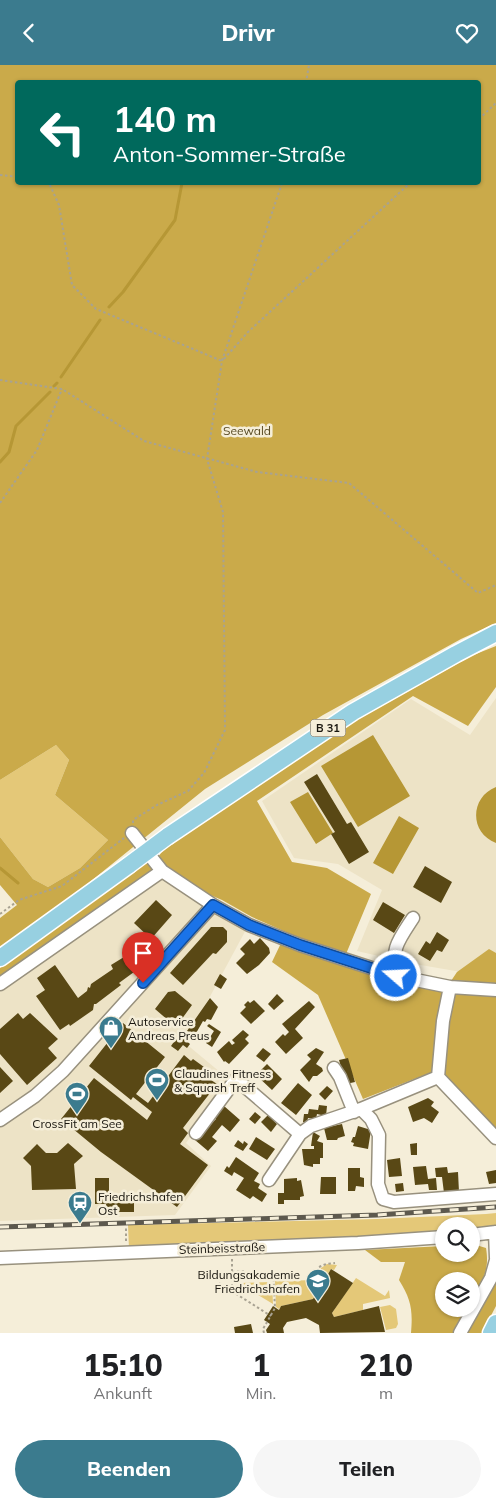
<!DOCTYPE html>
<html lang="de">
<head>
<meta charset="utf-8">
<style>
	body { margin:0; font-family:Mulish,sans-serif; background:#f6f6f6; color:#202124; height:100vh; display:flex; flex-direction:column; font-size:19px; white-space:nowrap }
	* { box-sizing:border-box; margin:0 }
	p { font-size:16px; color:#757577 }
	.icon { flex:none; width:28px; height:28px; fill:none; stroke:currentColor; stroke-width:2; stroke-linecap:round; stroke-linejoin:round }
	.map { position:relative; height:1268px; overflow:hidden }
	.details { display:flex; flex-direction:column; background:#fff; flex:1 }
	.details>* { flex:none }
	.top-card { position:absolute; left:15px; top:15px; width:466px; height:105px; border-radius:5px; box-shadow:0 1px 4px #0004; background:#00695c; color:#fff; overflow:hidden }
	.buttons { position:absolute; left:435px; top:1152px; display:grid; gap:10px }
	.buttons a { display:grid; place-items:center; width:45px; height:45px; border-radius:50%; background:#fff; box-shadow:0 1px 4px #0004; font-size:25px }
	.pin { position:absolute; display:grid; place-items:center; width:42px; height:42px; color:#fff; margin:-51px -21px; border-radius:50% 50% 50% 0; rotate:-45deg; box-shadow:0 0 5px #0007 }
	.pin .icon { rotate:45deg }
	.me { position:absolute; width:55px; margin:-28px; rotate:289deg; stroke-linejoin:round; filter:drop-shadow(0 0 4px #0008) }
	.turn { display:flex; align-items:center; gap:18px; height:105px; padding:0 15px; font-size:22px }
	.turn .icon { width:65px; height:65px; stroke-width:2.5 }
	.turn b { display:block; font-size:35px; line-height:42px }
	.eta { display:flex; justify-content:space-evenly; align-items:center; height:85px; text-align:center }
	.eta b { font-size:30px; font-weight:800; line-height:35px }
	.cta { display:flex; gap:10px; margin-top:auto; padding:10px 15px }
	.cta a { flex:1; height:58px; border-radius:30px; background:#3b7b8e; color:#fff; font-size:20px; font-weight:800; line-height:58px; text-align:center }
	.cta a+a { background:#f6f6f6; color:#202124 }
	header { display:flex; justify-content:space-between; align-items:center; height:65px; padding:0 15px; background:#3b7b8e; color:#fff; font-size:22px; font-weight:800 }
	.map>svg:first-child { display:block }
	.built { fill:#ede3c6 }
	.green { fill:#e4c878 }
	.forest { fill:#caaa4a; fill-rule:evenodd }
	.water { fill:#b69735 }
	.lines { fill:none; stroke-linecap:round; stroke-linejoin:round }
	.stream { stroke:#b69735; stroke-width:3 }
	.building { fill:#594815 }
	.minor-casing { stroke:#98917e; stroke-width:15 }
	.major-casing { stroke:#fff; stroke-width:19 }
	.path { stroke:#a8a292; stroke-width:2; stroke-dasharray:2.5 2.5; stroke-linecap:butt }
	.minor { stroke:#fff; stroke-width:12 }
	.major { stroke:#97d0e1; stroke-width:16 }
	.rail-casing { stroke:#5d594e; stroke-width:5 }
	.rail { stroke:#f5eed9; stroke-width:3; stroke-dasharray:9; stroke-linecap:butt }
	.major-bridge-casing { stroke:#fff; stroke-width:19; stroke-linecap:butt }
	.major-bridge { stroke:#97d0e1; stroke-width:16 }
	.route-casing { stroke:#114b97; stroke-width:12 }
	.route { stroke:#1a73e8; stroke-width:9 }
	.labels { text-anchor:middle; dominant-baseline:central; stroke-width:5; stroke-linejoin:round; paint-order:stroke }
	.shield { fill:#f5eed9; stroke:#5b574c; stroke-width:1 }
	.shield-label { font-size:11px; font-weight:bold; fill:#19160f }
	.park-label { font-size:12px; fill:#5a4c25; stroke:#f5eed9 }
	.poi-label { font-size:12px; fill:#19160f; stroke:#f5eed9; text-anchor:start }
	.street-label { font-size:12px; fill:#19160f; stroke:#f5eed9 }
</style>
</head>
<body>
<header><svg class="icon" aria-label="back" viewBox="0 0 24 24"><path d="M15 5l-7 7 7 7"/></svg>Drivr<svg class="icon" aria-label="heart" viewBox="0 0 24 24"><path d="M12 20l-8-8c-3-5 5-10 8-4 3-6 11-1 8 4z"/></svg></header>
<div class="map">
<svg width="496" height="1268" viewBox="0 0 496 1268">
	<rect width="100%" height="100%" fill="#f5eed9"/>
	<path class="built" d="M496,633V913L409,898L357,886L382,825L338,799L294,793L262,736L411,634L470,670Z
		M162,808L248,861L185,978L232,1017L186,1078L211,1101L175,1150L0,1156V921Z"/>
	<path class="green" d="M56,680L69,695L55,730L108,775L80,803L48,822L33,814L0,772V715Z
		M496,1148V1160L471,1163V1161H444V1166L430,1168L129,1184L128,1160L377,1154L486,1149Z
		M327,1199L337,1200L334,1205L331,1204L313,1234L281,1241L279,1244L276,1242L275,1216L317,1215L321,1203Z
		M356,1213L385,1231L389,1225L390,1233L363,1239V1245L334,1252L332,1248Z
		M272,1217L273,1239L240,1219V1218Z
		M390,1240L396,1244L398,1259L396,1263L386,1265L380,1242Z"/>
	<path class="forest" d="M0,0H496V558L461,574L323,650L205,724L70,833L0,883V853L17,840L0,820V772L33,814L48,822L80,803L108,775L55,730L69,695L56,680L0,715ZM18,18H479V118H18Z
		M496,581V622L468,661L413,631L257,736L292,797L327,803L371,829L346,889L300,873L252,852L222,835L182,818L163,803L158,792L168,779L298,688L471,591Z
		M148,797L156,806L0,915V903Z
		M282,876L448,929L496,931V1064L440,1004L363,1034L318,930L272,897Z
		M489,884L496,888V921L451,916L457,907Z
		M471,1180H476L486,1183C490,1206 482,1217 471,1236V1216H444V1244H467L453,1268H411C413,1245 411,1234 399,1215L405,1197H381L365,1185L444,1181V1189H471Z
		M496,1207V1241L484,1264L482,1268H462Z"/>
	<path class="water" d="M373,670L410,731L358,762L321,701Z
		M496,722V778C469,768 470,732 496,722Z
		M308,727L333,768L316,779L290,737Z
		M399,751L419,763L393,809L373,798Z"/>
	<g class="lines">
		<path class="stream" d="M109,242L123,227L175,155L182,118
			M61,312L100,255
			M54,321L57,318
			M0,397L9,387L16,361L50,327
			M0,803L18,818"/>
	</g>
	<path class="building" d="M317,709L347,759L351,757L369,787L349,799L331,769L335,767L304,717Z
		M425,801L452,817L441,838L413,822Z
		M156,835L172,850L151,874L134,858Z
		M383,837L405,850L394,868L373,855Z
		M211,862H223L227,866V877L216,889L213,888L183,920L170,908Z
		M437,867L449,875L442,887L437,885L430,896L418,889L426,876L430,879Z
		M260,873L269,883L270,888L259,900L247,909L236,898L245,889L240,884L250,874L254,879Z
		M124,892L134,907L119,918L121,920L96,939H94L93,945L70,961L69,959L60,965L36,931L45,925L37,913L55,900L78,933L87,926L88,922L90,923L91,919L113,904L111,900Z
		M220,909L227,914L221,924L214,920Z
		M175,926L192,940L176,962L155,944L168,927Z
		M277,929L284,936L274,945L268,939Z
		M210,933L218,942L211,955L207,954L205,957L203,956L195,970L187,966Z
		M254,935L265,946L251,959L240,948L246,942L244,940L248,936L250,938Z
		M309,936L315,942L295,964L303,973L286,989L275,977L283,969L285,971L289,967L282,959Z
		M18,948L23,954L30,948L58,974L48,983L57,993L27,1020L0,989V964Z
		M123,958L165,992L136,1029L148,1038L184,990L191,996L193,994L215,1010L211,1015L217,1019L183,1063L188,1068L180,1079L208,1100L177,1142L101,1087L61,1054L94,1013L147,1055L152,1047L133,1032L131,1035L89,1001Z
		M209,959L221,967L212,982L206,978L214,966L207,961Z
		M243,965L249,970L245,974L249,978L229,999L225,996L224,997L217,987L229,976L232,980L235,978L232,975Z
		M183,973L190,979L187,983L183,980L178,986L171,981L176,974L180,977Z
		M263,983L271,989L264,997L256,991Z
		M316,983L324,987L316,999L322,1003L323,1006L317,1011H313L309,1017L300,1005L311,994L307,990Z
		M348,993L355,1017L346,1019L339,995Z
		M267,999L282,1014L272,1025L256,1010Z
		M0,1002L13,1016L0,1028Z
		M298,1018L312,1030L296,1050L281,1038Z
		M327,1021L333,1026L325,1035L319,1029Z
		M428,1033L434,1037L431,1041L439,1047L432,1058L424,1053L413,1057L408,1042Z
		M319,1040L327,1041L326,1051L317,1049L316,1054L308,1053L307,1058L303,1057L304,1049H308L309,1044L318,1045Z
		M224,1041L240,1055L230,1067L222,1060L212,1072L217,1076L208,1086L195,1075L216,1054L214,1052Z
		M255,1047L261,1052L255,1059L249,1054Z
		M268,1050L277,1059L271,1067L261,1057Z
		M342,1059L345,1071L338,1073L337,1075H327L324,1063Z
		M358,1061L371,1065L368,1084L353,1081L354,1078L351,1077L353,1072H355Z
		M313,1067L320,1071L317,1076L323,1078V1093H320V1099H313V1102L304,1100L302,1084H314V1081H311Z
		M256,1072L275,1084L267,1095L249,1084Z
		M238,1075L243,1079L244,1076L248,1079L243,1086L234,1081Z
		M68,1078L83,1091L74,1099L76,1124L32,1125L31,1101L23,1093L37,1079L46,1088H57Z
		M417,1078V1090H411L410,1079Z
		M236,1092L259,1108L254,1116L260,1119L258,1123L267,1129L262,1137L253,1131L250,1134L236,1125L244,1113L234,1107L232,1111L224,1106L227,1101L229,1103Z
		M400,1093L402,1111L389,1112L387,1095Z
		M426,1101L428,1114L436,1113L437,1125H429L428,1119L415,1120L413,1102Z
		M447,1102L448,1108L458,1107L459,1127L444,1128L442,1112H436L435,1103Z
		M348,1103H360V1112L364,1113V1122L356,1121L355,1126H348Z
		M496,1105V1118L489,1119L486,1107Z
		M321,1112H336V1129H320Z
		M95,1113H109V1131H134V1147H107L106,1139H95Z
		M297,1113V1116L301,1115L304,1131L300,1132V1135H284V1139H278V1128H284V1114Z
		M403,1118L404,1126L396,1127L395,1119Z
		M331,1204L353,1218L332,1248L334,1252L379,1241L385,1267L320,1268L319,1260L306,1253L287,1257L283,1263L284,1268H267L266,1265L270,1259L264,1255L273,1241L279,1245L281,1241L313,1234Z
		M251,1259L253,1268H235L234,1262Z"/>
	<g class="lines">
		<defs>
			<path id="minor" d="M132,768L162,806L213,840L249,860L300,880L396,911L450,922L496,925
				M396,911C391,883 398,876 413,853
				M0,919L162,806
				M450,922L443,956L438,1012L496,1073
				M334,1003L340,1012L354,1047
				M361,1044L371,1054L379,1070L378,1119L383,1134L394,1137L496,1129
				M0,1055L35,1031L63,1006L213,840
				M196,1068L236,1014L300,1069L269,1115
				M300,1069L311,1061L361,1044L438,1012
				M495,1167L496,1193
				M471,1170L496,1167
				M0,1193L358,1178L444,1172
				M460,1268L491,1213L496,1195"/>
			<path id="major" d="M168,771L353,647L456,589L496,568
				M0,893L129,800
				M491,1268L496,1258"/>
		</defs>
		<use href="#minor" class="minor-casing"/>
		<use href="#major" class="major-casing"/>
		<path class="path" d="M306,18L309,0
			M479,54L496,38
			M0,110L18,112
			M46,118H49L59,140L72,220L96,244L222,296
			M224,294L248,267L410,118
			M0,315L62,324L144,376L257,407L349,418L478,528L496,520
			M0,438L37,385L62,324
			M133,758V755L157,740L188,726L204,708L225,665L223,447L207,394L222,296L282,118
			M0,849L19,835L62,821L124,773
			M126,1176V1163
			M232,1194V1226
			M319,1202L326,1199L335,1198
			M232,1207L244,1206
			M219,1218L271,1251
			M264,1268L263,1264L275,1243L273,1205"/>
		<use href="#minor" class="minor"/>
		<use href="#major" class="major"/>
		<defs>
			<path id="rail" d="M0,1162L377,1150L496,1142"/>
		</defs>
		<use href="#rail" class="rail-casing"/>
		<use href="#rail" class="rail"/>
		<defs>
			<path id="major-bridge" d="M129,800L168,771"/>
		</defs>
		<use href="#major-bridge" class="major-bridge-casing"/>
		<use href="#major-bridge" class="major-bridge"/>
	</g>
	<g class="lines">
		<defs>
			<path id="route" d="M143,918L213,840L249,860L300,880L396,911"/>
		</defs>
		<use href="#route" class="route-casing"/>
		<use href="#route" class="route"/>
	</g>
	<defs>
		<symbol id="shop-pin" viewBox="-11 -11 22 30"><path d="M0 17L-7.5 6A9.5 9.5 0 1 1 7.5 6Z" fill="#3b7b8e" stroke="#f5eed9"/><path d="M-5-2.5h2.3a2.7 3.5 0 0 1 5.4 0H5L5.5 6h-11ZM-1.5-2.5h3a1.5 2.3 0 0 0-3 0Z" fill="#fff"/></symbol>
		<symbol id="stadium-pin" viewBox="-11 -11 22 30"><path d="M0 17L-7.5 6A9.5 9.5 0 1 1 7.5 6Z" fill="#3b7b8e" stroke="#f5eed9"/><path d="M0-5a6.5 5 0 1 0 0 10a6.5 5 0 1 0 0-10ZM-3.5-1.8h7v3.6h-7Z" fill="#fff"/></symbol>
		<symbol id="station-pin" viewBox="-11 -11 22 30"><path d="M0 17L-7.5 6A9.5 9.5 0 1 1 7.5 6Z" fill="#3b7b8e" stroke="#f5eed9"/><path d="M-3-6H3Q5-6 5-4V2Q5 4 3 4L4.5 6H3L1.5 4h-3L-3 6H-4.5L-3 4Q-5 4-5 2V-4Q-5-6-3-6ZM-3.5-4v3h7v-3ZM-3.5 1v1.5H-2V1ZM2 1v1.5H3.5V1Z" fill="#fff"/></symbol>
		<symbol id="school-pin" viewBox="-11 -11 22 30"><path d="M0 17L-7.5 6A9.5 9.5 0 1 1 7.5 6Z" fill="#3b7b8e" stroke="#f5eed9"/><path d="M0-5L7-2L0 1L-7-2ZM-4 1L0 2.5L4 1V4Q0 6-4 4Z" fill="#fff"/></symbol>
	</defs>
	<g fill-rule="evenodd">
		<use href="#shop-pin" x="97" y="949" width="28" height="38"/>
		<use href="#stadium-pin" x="143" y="1001" width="28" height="38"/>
		<use href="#stadium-pin" x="63" y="1015" width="28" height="38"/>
		<use href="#station-pin" x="66" y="1124" width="28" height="38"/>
		<use href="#school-pin" x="304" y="1202" width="28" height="38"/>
	</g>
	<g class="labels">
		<rect class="shield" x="310.5" y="654.5" width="35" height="17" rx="4"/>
		<g class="shield-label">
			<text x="328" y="663">B 31</text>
		</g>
		<g class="park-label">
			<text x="247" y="365">Seewald</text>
		</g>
		<g class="poi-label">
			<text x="128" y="956">Autoservice<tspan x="128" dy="14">Andreas Preus</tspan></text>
			<text x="174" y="1008">Claudines Fitness<tspan x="174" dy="14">&amp; Squash Treff</tspan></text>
			<text x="77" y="1058" text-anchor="middle">CrossFit am See</text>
			<text x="98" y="1131">Friedrichshafen<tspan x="98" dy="14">Ost</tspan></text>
			<text x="300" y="1209" text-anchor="end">Bildungsakademie<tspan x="300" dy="14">Friedrichshafen</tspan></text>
		</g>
		<g class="street-label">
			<text transform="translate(222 1183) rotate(-2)">Steinbeisstraße</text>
		</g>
	</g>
</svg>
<div class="buttons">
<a><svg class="icon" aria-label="search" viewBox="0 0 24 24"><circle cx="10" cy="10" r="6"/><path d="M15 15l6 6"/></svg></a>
<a><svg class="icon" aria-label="layers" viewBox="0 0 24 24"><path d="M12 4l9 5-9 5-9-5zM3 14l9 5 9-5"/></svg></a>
</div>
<div class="pin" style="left:143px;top:918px;background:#d93025"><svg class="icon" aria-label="arrive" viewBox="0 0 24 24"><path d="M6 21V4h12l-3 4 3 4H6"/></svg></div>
<svg class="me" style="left:396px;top:911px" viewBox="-20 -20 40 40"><circle r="17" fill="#1a73e8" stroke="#fff" stroke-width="3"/><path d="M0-11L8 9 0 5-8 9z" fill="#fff"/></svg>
<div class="top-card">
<div class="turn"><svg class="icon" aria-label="left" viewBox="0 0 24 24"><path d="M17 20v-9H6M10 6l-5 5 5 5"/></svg><div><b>140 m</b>Anton-Sommer-Straße</div></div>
</div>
</div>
<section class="details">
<div class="eta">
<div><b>15:10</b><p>Ankunft</p></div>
<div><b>1</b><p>Min.</p></div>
<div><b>210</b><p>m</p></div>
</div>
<div class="cta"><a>Beenden</a><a>Teilen</a></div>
</section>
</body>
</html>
